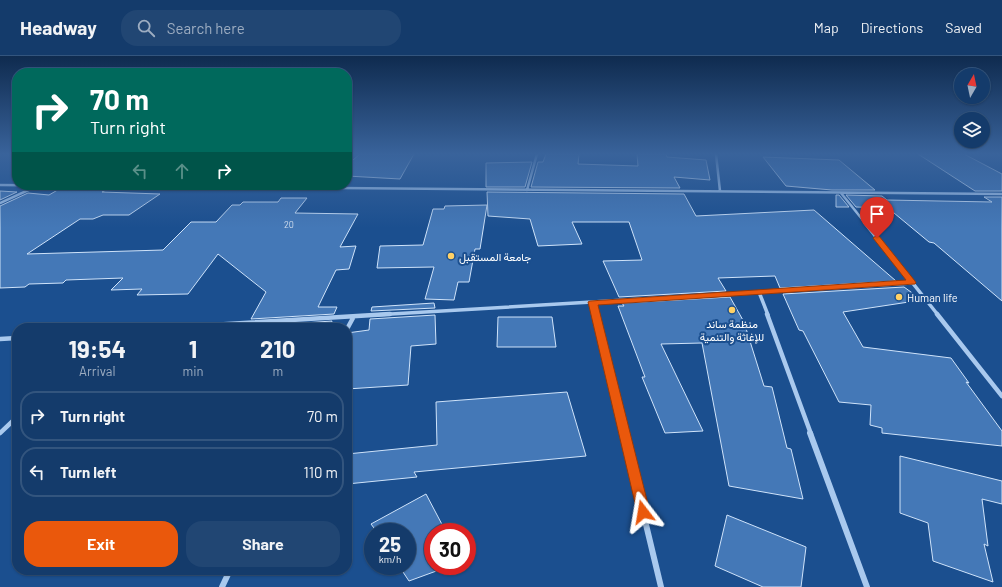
<!DOCTYPE html>
<html lang="en">
<head>
<meta charset="utf-8">
<style>
	body { margin:0; font-family:Barlow,Vazirmatn,sans-serif; background:#214673; color:#f1f3f6; height:100vh; display:flex; flex-direction:column; font-size:15px; white-space:nowrap }
	* { box-sizing:border-box; margin:0 }
	p { font-size:13px; color:#9dadc1 }
	.icon { flex:none; width:22px; height:22px; fill:none; stroke:currentColor; stroke-width:2; stroke-linecap:round; stroke-linejoin:round }
	.map { position:relative; flex:1; overflow:hidden }
	.details { position:absolute; left:12px; top:267px; width:340px; height:252px; display:flex; flex-direction:column; background:#143b6b; border-radius:16px; box-shadow:0 1px 3px #0004,0 0 0 1px #33557e }
	.details>* { flex:none }
	.banner { position:absolute; left:12px; top:12px; width:340px; height:122px; border-radius:16px; box-shadow:0 1px 3px #0004,0 0 0 1px #33557e; background:#00695c; color:#fff; overflow:hidden }
	.needle { width:26px; rotate:9deg }
	.controls { position:absolute; left:954px; top:12px; display:grid; gap:8px }
	.controls a { display:grid; place-items:center; width:36px; height:36px; border-radius:50%; background:#143b6b; box-shadow:0 1px 3px #0004,0 0 0 1px #33557e; font-size:20px }
	.speed { position:absolute; left:364px; top:467px; display:flex; gap:8px; font-size:20px; font-weight:700; text-align:center }
	.speed>* { display:grid; place-content:center; width:52px; height:52px; border-radius:50%; background:#143b6b; box-shadow:0 1px 3px #0004,0 0 0 1px #33557e; line-height:1 }
	.speed small { font-size:10px; font-weight:400 }
	.speed .limit { border:6px solid #d22; background:#fff; color:#111 }
	.pin { position:absolute; display:grid; place-items:center; width:34px; height:34px; color:#fff; margin:-41px -17px; border-radius:50% 50% 50% 0; rotate:-45deg; box-shadow:0 0 4px #0007 }
	.pin .icon { rotate:45deg }
	.me { position:absolute; width:44px; margin:-22px; rotate:346deg; stroke-linejoin:round; filter:drop-shadow(0 0 3px #0008) }
	.turn { display:flex; align-items:center; gap:14px; height:84px; padding:0 12px; font-size:18px }
	.turn .icon { width:52px; height:52px; stroke-width:2.5 }
	.turn b { display:block; font-size:28px; line-height:34px }
	.lanes { display:flex; align-items:center; height:38px; padding:0 12px; background:#0003; justify-content:center; gap:20px; direction:ltr }
	.lanes .off { opacity:.35 }
	.eta { display:flex; justify-content:space-evenly; align-items:center; height:68px; text-align:center }
	.eta b { font-size:24px; font-weight:700; line-height:28px }
	.cta { display:flex; gap:8px; margin-top:auto; padding:8px 12px }
	.cta a { flex:1; height:46px; border-radius:16px; background:#ea580c; color:#fff; font-size:16px; font-weight:700; line-height:46px; text-align:center }
	.cta a+a { background:#214673; color:#f1f3f6 }
	ul { padding:0; list-style:none }
	li { display:flex; align-items:center; gap:12px; height:50px; margin:0 8px 6px; padding:0 4px; border:2px solid #33557e; border-radius:16px }
	li div { flex:1 }
	li b { display:block; font-size:15px }
	li em { font-style:normal }
	header { display:flex; align-items:center; gap:24px; box-sizing:border-box; height:56px; padding:0 20px; background:#143b6b; border-bottom:1px solid #33557e }
	header strong { font-size:19px }
	nav { display:flex; gap:22px; margin-inline-start:auto; font-size:14px }
	.search { width:280px; height:36px; background:#214673; display:flex; align-items:center; gap:10px; box-sizing:border-box; padding:0 14px; border-radius:16px; color:#9dadc1; font-size:15px }
	.map>svg:first-child { display:block }
	.building { fill:#4478b7; stroke:#cfe3fa }
	.lines { fill:none; stroke-linecap:round; stroke-linejoin:round }
	.minor-far3 { stroke:#a9c9ee; stroke-width:2.5 }
	.minor-far2 { stroke:#a9c9ee; stroke-width:3.5 }
	.minor-far1 { stroke:#a9c9ee; stroke-width:4.5 }
	.minor { stroke:#a9c9ee; stroke-width:6 }
	.route { fill:#ea580c; stroke:#983908 }
	.poi-dot { fill:#ffd166; stroke:#1b4f8f; stroke-width:1.5 }
	.labels { text-anchor:middle; dominant-baseline:central; stroke-width:4; stroke-linejoin:round; paint-order:stroke }
	.number-label { font-size:9px; fill:#d0dded }
	.poi-label { font-size:11px; fill:#fff; stroke:#1b4f8f; text-anchor:start }
</style>
</head>
<body>
<header>
<strong>Headway</strong>
<div class="search"><svg class="icon" aria-label="search" viewBox="0 0 24 24"><circle cx="10" cy="10" r="6"/><path d="M15 15l6 6"/></svg>Search here</div>
<nav><a>Map</a><a>Directions</a><a>Saved</a></nav>
</header>
<div class="map">
<svg width="1002" height="531" viewBox="0 0 1002 531">
	<rect width="100%" height="100%" fill="#1b4f8f"/>
	<path class="building" d="M360,98H414L400,123L347,120V109Z
		M546,98H579L578,108L638,110L637,98H666L667,101L706,104L710,124L674,121L680,132L531,131L538,106H543Z
		M918,98H964L1002,118V135H975Z
		M763,101L839,104L875,134H832L786,130Z
		M532,106L525,131H486V107Z
		M61,132L108,133L102,136L160,138L129,159H103L93,163H80L27,198L163,194L191,166H216L232,149H240L243,146H278L281,142H307L295,157L358,158L340,191L356,190L349,213L336,214L318,251H337L334,258L251,263L266,236L218,198L188,238L137,239L142,233L111,234L123,222L66,224L63,227L29,228L25,231L0,232V150L28,137L49,139Z
		M0,135L17,136L0,144Z
		M487,136L684,138L696,160L814,154L896,225L780,232L775,220L718,222L726,235L619,241L603,205L642,204L629,166H572L582,188L538,190L530,163L488,160Z
		M836,139H839L849,151H836Z
		M846,139L882,140L887,144L992,146L984,141H1002V245L934,187L929,186L888,152L856,151Z
		M487,149L480,193H475L469,226H458L454,244L425,243L434,211L377,212L380,190L423,189L433,153H444L445,150Z
		M904,231L922,244L843,256L863,291L951,302L969,327L966,326L1002,375V390L882,377V372L870,369L871,349L839,346L803,275L799,274L783,238Z
		M730,241L744,266L764,330L772,331L787,392L791,393L803,443L729,430L702,287L661,288L703,375L665,377L642,321H645L618,250H624L622,247Z
		M434,247L435,252L371,255L372,251Z
		M435,259L436,288L411,290L408,329L347,333V277L369,274L370,263Z
		M498,261H552L556,291H497Z
		M332,265L330,272H246L247,271Z
		M567,336L586,400L414,416L417,421L347,428V398L437,389L436,346Z
		M900,400L1002,425V448L982,443L988,490L984,488L993,526L933,505L928,467L900,457Z
		M426,438L446,476H433V510H450L409,525L399,510H407V476H377L371,468Z
		M727,459L806,491L801,531H763L715,510Z"/>
	<g class="lines">
		<path class="minor-far3" d="M716,98L720,135
			M0,129L1002,138
			M527,134L537,98
			M841,137L866,168
			M0,147L35,131"/>
		<path class="minor-far2" d="M865,167L938,259
			M759,236L768,259
			M593,246L596,259
			M374,259L912,227"/>
		<path class="minor-far1" d="M596,258L624,378
			M767,258L811,378
			M937,258L1002,340
			M162,272L390,258
			M347,273L353,262
			M0,283L17,282
			M0,377L17,361"/>
		<path class="minor" d="M624,377L661,531
			M810,377L867,531
			M222,531L230,514"/>
	</g>
	<linearGradient id="sky" x2="0" y2="1"><stop stop-color="#0f2b4f"/><stop offset="0.57" stop-color="#39639b"/><stop offset="1" stop-color="#39639b" stop-opacity="0"/></linearGradient>
	<rect width="1002" height="172" fill="url(#sky)"/>
	<path class="route" d="M877,179L879,180L915,225L916,227L915,228L598,249L650,456L648,460L643,462L638,460L588,246L590,245L906,224L873,182Z"/>
	<g class="poi-dot">
		<circle cx="451" cy="200" r="4"/>
		<circle cx="899" cy="241" r="4"/>
		<circle cx="732" cy="254" r="4"/>
	</g>
	<g class="labels">
		<g class="number-label">
			<text x="289" y="168">20</text>
		</g>
		<g class="poi-label">
			<text x="459" y="200">جامعة المستقبل</text>
			<text x="907" y="241">Human life</text>
			<text x="732" y="267" text-anchor="middle">منظمة ساند<tspan x="732" dy="13">للإغاثة والتنمية</tspan></text>
		</g>
	</g>
</svg>
<div class="controls">
<a><svg class="needle" viewBox="-14 -14 28 28"><path d="M0-13l5 13h-10z" fill="#e53935"/><path d="M0 13l5-13h-10z" fill="#9dadc1"/></svg></a>
<a><svg class="icon" aria-label="layers" viewBox="0 0 24 24"><path d="M12 4l9 5-9 5-9-5zM3 14l9 5 9-5"/></svg></a>
</div>
<div class="speed"><div>25<small>km/h</small></div><div class="limit">30</div></div>
<div class="pin" style="left:877px;top:182px;background:#d93025"><svg class="icon" aria-label="arrive" viewBox="0 0 24 24"><path d="M6 21V4h12l-3 4 3 4H6"/></svg></div>
<svg class="me" style="left:643px;top:456px" viewBox="-20 -20 40 40"><path d="M0-17L14 15 0 8-14 15z" fill="#ea580c" stroke="#fff" stroke-width="4"/></svg>
<div class="banner">
<div class="turn"><svg class="icon" aria-label="right" viewBox="0 0 24 24"><path d="M7 20v-9h11M14 6l5 5-5 5"/></svg><div><b>70 m</b>Turn right</div></div>
<div class="lanes"><svg class="icon off" aria-label="left" viewBox="0 0 24 24"><path d="M17 20v-9H6M10 6l-5 5 5 5"/></svg><svg class="icon off" aria-label="ahead" viewBox="0 0 24 24"><path d="M12 20V5M6 11l6-6 6 6"/></svg><svg class="icon" aria-label="right" viewBox="0 0 24 24"><path d="M7 20v-9h11M14 6l5 5-5 5"/></svg></div>
</div>
<section class="details">
<div class="eta">
<div><b>19:54</b><p>Arrival</p></div>
<div><b>1</b><p>min</p></div>
<div><b>210</b><p>m</p></div>
</div>
<ul>
<li><svg class="icon" aria-label="right" viewBox="0 0 24 24"><path d="M7 20v-9h11M14 6l5 5-5 5"/></svg><div><b>Turn right</b></div><em>70 m</em></li>
<li><svg class="icon" aria-label="left" viewBox="0 0 24 24"><path d="M17 20v-9H6M10 6l-5 5 5 5"/></svg><div><b>Turn left</b></div><em>110 m</em></li>
</ul>
<div class="cta"><a>Exit</a><a>Share</a></div>
</section>
</div>
</body>
</html>
